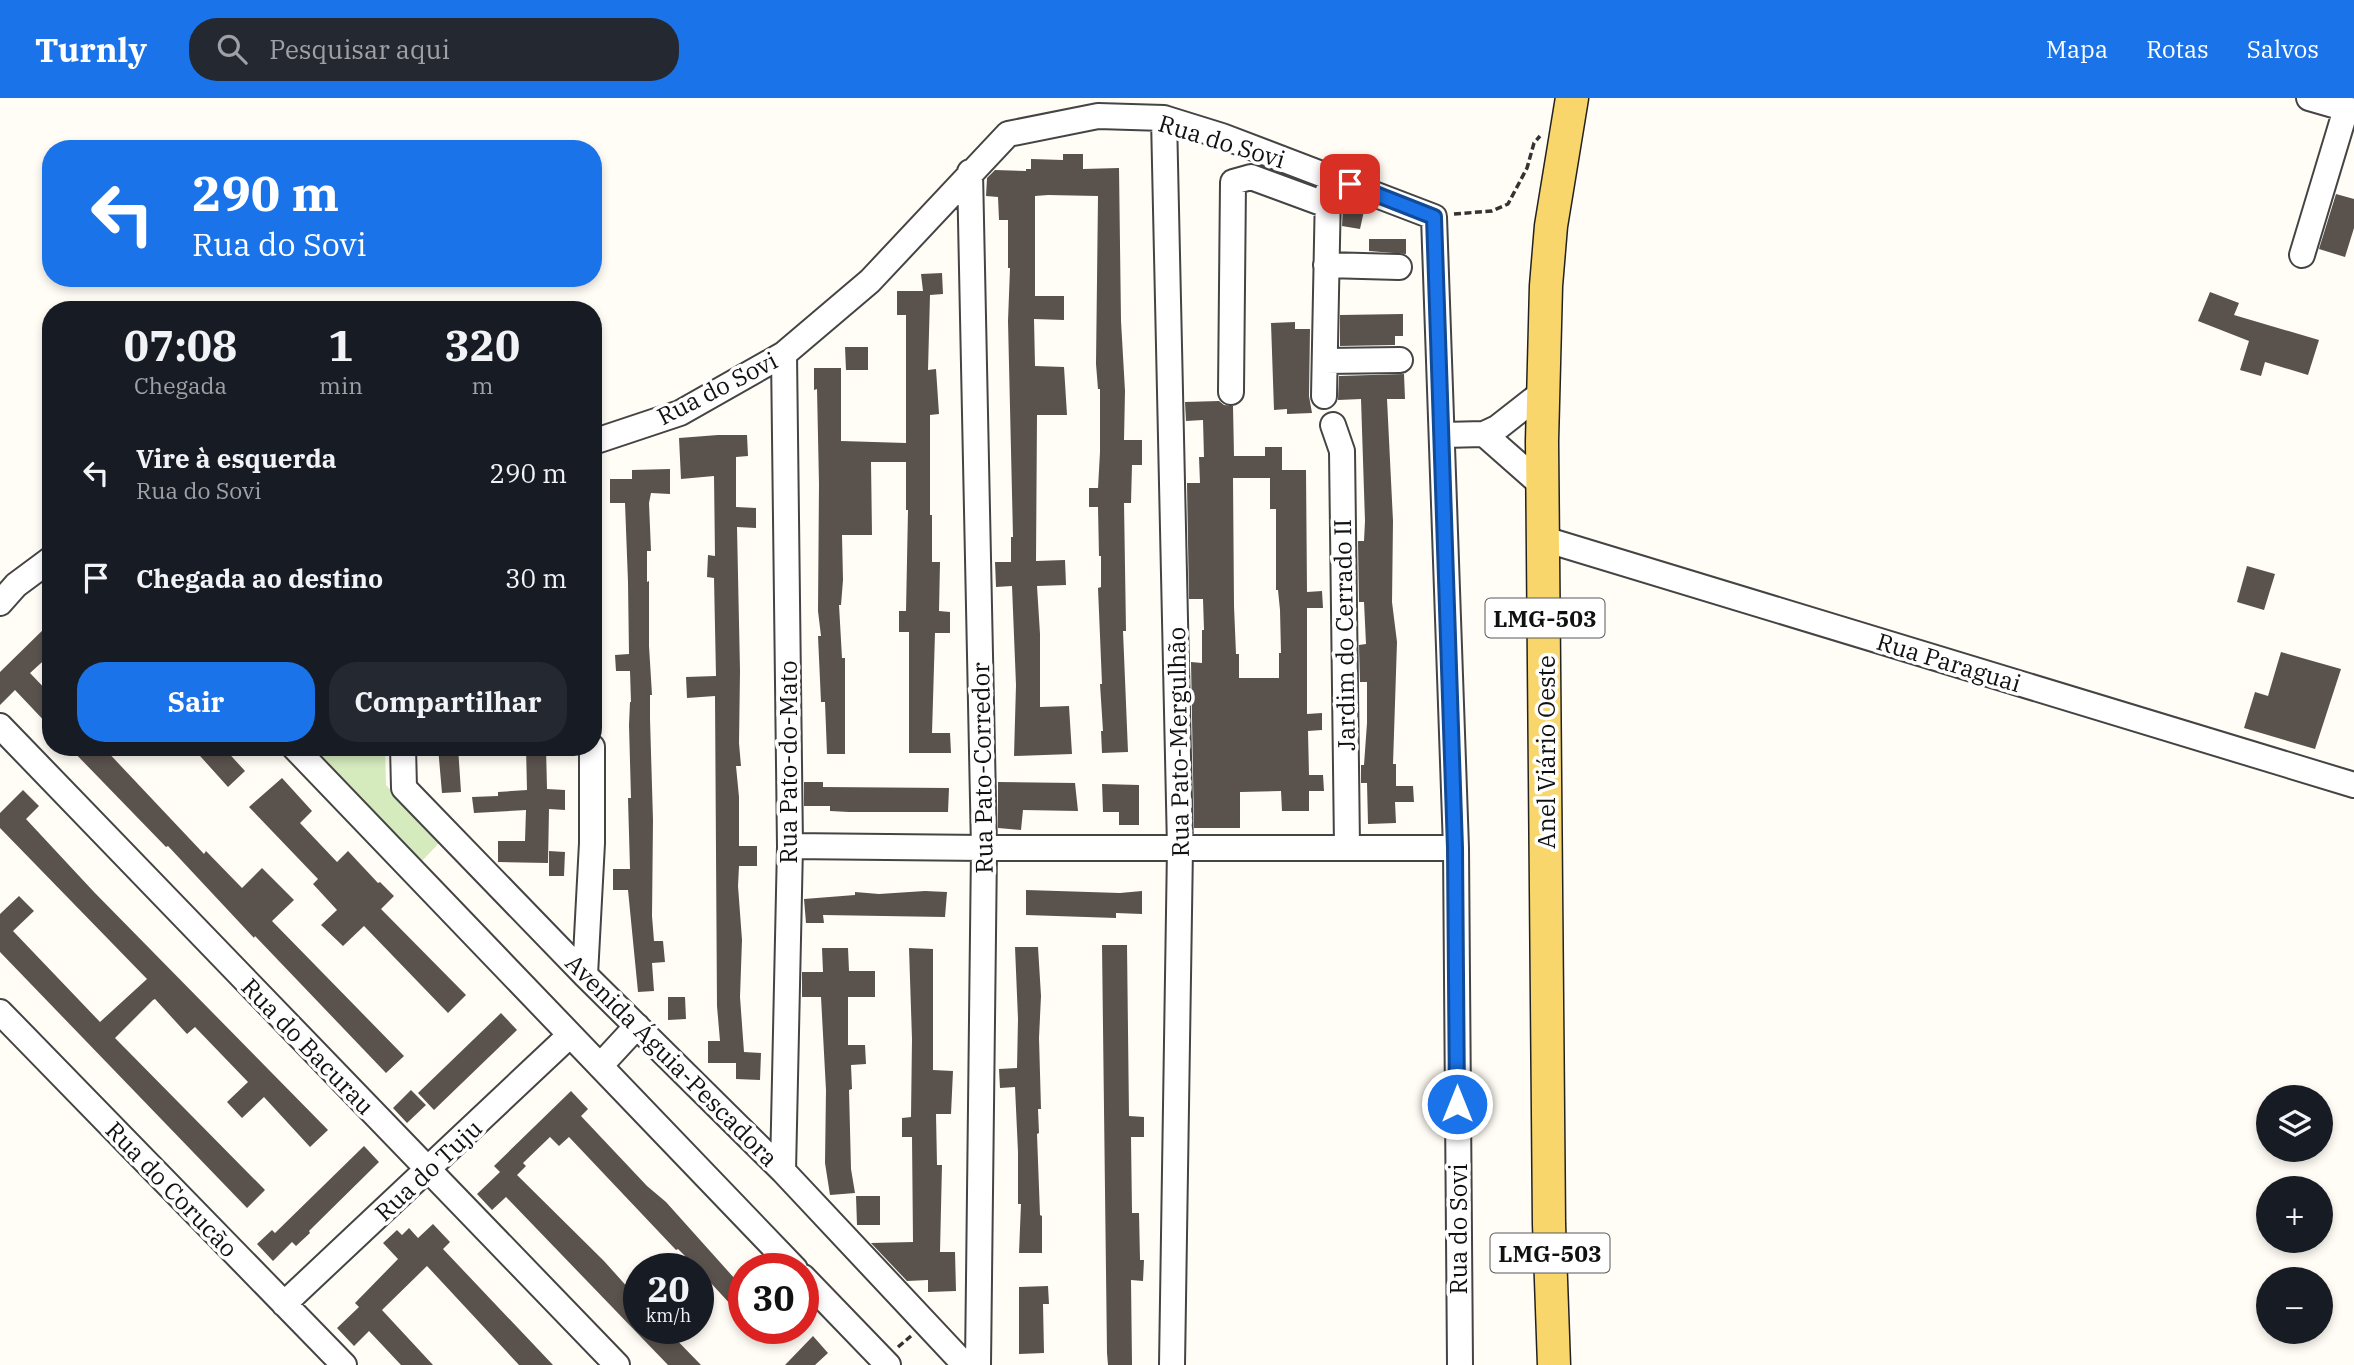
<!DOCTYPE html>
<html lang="pt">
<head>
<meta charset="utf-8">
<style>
	body { margin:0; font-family:"IBM Plex Serif",serif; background:#242831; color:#f1f3f6; height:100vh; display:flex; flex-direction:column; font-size:26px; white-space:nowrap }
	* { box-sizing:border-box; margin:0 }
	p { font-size:23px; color:#9ea1a6 }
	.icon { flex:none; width:38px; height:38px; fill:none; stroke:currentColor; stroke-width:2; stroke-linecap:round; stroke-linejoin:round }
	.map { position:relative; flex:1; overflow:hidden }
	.side { position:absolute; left:42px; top:203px; width:560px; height:455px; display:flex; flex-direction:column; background:#171b24; border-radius:28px; box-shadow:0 4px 10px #0003 }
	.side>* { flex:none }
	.hud { position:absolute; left:42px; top:42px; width:560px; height:147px; border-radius:28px; box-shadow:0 4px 10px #0003; background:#1a73e8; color:#fff; overflow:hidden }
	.controls { position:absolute; left:2256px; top:987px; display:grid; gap:14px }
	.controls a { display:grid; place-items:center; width:77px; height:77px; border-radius:50%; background:#171b24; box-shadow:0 4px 10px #0003; font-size:35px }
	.speed { position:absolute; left:623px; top:1155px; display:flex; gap:14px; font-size:35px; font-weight:700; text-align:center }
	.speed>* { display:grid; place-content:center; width:91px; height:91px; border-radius:50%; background:#171b24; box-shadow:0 4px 10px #0003; line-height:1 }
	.speed small { font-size:18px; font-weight:400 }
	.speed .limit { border:10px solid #d22; background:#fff; color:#111 }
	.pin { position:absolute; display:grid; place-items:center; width:60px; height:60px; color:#fff; margin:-30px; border-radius:14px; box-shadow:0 4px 10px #0006 }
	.me { position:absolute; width:77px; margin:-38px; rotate:0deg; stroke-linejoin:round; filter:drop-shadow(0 0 5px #0008) }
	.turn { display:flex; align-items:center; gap:24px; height:147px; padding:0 35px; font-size:32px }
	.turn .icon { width:91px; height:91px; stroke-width:2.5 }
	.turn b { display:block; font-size:49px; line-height:60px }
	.eta { display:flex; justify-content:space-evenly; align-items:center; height:119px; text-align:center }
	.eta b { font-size:42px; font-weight:700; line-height:49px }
	.cta { display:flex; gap:14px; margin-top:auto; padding:14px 35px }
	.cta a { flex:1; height:80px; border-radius:28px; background:#1a73e8; color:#fff; font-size:28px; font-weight:700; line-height:80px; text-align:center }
	.cta a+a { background:#242831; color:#f1f3f6 }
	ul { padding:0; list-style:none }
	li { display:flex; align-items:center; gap:21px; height:105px; padding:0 35px }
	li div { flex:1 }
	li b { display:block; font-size:26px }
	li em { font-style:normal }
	header { display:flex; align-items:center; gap:42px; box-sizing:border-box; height:98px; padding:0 35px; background:#1a73e8; color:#fff }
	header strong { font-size:33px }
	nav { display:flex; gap:38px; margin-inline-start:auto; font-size:24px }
	.search { width:490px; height:63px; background:#242831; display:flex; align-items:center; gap:18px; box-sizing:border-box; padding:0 24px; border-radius:28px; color:#9ea1a6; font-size:26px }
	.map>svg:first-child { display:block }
	.green { fill:#d5ebbd }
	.building { fill:#5a524d; fill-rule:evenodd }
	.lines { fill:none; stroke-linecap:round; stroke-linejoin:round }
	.minor-casing { stroke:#444; stroke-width:28 }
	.major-casing { stroke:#222; stroke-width:35 }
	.path { stroke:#333; stroke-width:3.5; stroke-dasharray:7 3.5; stroke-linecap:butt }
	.minor { stroke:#fff; stroke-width:24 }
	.major { stroke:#f9d66b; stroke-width:32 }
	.route-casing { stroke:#114b97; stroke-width:18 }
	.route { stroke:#1a73e8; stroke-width:12 }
	.labels { text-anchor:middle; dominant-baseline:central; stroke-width:7; stroke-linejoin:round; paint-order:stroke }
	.shield { fill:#fff; stroke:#585858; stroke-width:2 }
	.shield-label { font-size:23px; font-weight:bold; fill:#111 }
	.street-label { font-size:24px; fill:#111; stroke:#fff }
</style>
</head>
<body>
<header>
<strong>Turnly</strong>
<div class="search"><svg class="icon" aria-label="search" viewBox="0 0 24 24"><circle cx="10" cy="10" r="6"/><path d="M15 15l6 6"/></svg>Pesquisar aqui</div>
<nav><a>Mapa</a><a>Rotas</a><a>Salvos</a></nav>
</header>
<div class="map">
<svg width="2354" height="1267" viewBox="0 0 2354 1267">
	<rect width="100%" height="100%" fill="#fffdf5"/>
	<path class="green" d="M308,649H385L386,687L439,745L421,764Z"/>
	<path class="building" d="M1063,56H1083V71L1119,70L1121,223L1125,293L1124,342H1142V367H1132L1131,405H1124L1126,533H1123L1128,654L1102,655L1101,633H1103L1100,586H1102L1098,490L1101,489V458H1099L1098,409H1089V390H1098L1100,354V291H1098L1096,266L1098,98L1048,97L1035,98V198H1064V222L1034,221L1035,268L1064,269L1067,317H1037L1036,463L1065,462L1066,487L1037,488L1040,536V609L1069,608L1072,656L1014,658L1016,587L1012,488L996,489L995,464H1011V439H1013L1008,223L1010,170H1008V122H999L998,99L986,98L987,80L995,72L1026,73V71H1031V61L1063,62Z
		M2336,96L2354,101V130L2345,159L2319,151Z
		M1343,109L1364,113L1360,131L1342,128Z
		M1369,141H1406V156L1369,153Z
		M942,175L943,196L930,197L928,272L936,271L939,316L930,317V417H932V464H940L939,513L950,514V535H935L932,635H950L951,655H909V534H899V513H906L908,412H906V364H871L872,437H842L843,482L841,507H839L842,560H845V656H827L825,604H821L818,538H821L818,513L819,386L817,291L814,292V270H841V343L906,345V217H897V193H923L921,176Z
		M2210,194L2239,205L2234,217L2319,242L2308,277L2265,264L2261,278L2240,272L2249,243L2198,223Z
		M1403,216V238H1395V247L1340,248V217Z
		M1295,224V231H1310L1309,298L1312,315L1287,316V311L1274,312L1271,225Z
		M845,249H868V272H846Z
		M1404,276L1405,301H1387L1393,423L1392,504L1397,544L1393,666H1396V688H1413L1414,704H1395L1396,725L1368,726L1367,685H1361V667H1364L1367,625V584H1360L1359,547L1366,546L1364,504H1359L1358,443H1364L1365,423L1361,301L1338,302L1339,278Z
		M1219,303L1224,307L1233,308L1234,358H1265V349H1282V372H1306L1307,494L1322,493L1323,510H1307V616L1322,615V632L1308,633L1309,677H1323L1324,693H1309V713H1282L1281,693L1240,694V730H1194L1191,564L1202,565V532H1204L1203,501H1189L1187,385H1200L1199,359H1204L1203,322L1186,323L1185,304ZM1233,380H1270V411H1276V492H1278L1280,512L1281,555H1279V580H1239V556H1236L1234,508Z
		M718,337H747L748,358L736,359V409L756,410V430L737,429L740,573L739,645L741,668H736L739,699V748H757V768H739L738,788L742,842L740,899L744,954L761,955L760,982L736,981V965H708V943H720L717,908L715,598L687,600L686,579L716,578L714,480L707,479L708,457L715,458L714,378L681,381L679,340Z
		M670,371V396L651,395L649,405L651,453H647V484L649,483V548L652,597H650V621L653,722L652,818L654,843H663L665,864L652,865L654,893L638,894L628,792H613V771H630L628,700H631L629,627L630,604H631L630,573H616L615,557L629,556L628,484L625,405H610V381H632V372Z
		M2247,468L2275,476L2264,512L2237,504Z
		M51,524V556L30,575L51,597V630L15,592L0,607V574Z
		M2281,554L2341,571L2315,651L2244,630L2255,594L2268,598Z
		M69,649H103L204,756L206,753L242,790L262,770L294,802L272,823L404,958L386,975L255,838L254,840L168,748L166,749Z
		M192,649H223L245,673L228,689Z
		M438,649H458L461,694L442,695Z
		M526,649H546L547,691L565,692V712L549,711L548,765L498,764V743H525L526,712L474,715L472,699L498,698V694L527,692Z
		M282,680L312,713L300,725L337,764L348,753L378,785L380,784L394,798L381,811L466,897L448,915L364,828L343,848L321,827L337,812L313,786L318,781L249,709Z
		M804,684H823V689L949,690L948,714H849L830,713V708H804Z
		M998,684L1075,685L1078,713L1023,712L1021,732L998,730Z
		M1102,686L1139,687V727H1119V714H1103Z
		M23,692L39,708L26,721L94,794L328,1032L310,1049L264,999L242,1020L227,1004L248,984L195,929L187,936L155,901L153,902L115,940L265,1092L247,1110L0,854V816L19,798L34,813L13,833L100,924L147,881L0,730V715Z
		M549,753L565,754L564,778H549Z
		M1026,792L1120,795L1142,793V816L1116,815V820L1026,817Z
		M925,793L947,794L945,819L823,817L824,825H806L804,801L855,797V794L879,796Z
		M1102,847H1127L1129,1018L1144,1019V1039H1131L1132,1115H1139L1140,1162H1144L1143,1183L1131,1182L1132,1267H1108L1107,1255Z
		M1015,849H1038L1041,898L1039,940L1041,1011H1038L1039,1035L1037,1036L1040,1117L1042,1118V1155H1019L1021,1106H1018V1054L1015,989L1000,990L999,971L1017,970L1018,921Z
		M822,850H848L849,873H875V899H848V947H865L866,966L851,967L852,991L849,992L851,1071L855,1095L830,1097L825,1065L826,992L821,899H802V874H823Z
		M909,850L933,851V972L953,973L951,1016H936L937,1067H942L940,1154H955L956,1193L928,1194V1182L907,1183L871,1145L913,1144L912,1039H902V1020L911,1019L912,941Z
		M668,899H685L686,921L668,922Z
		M501,915L517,932L434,1012L418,995Z
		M411,992L426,1007L407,1025L393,1010Z
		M571,993L588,1011L581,1018L647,1088L666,1104L744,1191V1221L698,1171L678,1151L676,1152L569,1039L559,1048L550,1039L523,1065L526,1068L517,1077L604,1163L639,1202V1230H665L701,1267H668L506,1099L492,1112L477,1096L500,1074L494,1068Z
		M364,1048L379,1064L309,1133L310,1135L296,1148L292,1144L273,1163L257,1146L272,1132L275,1135Z
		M856,1098H880V1127H857Z
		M433,1126L450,1144L443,1151L553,1267H519L427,1168L382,1212L433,1267H401L369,1233L354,1248L337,1230L359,1209L355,1205L398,1161L383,1145L397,1132L402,1137L409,1130L418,1140Z
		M1048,1188L1049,1206H1043L1044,1255L1019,1256V1189Z
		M813,1238L828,1255L815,1267H785Z"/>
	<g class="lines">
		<defs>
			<path id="minor" d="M2309,0L2354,13
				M1164,20L1180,750L1172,1267
				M970,74L984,750L978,1267
				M2302,157L2346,11
				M1326,167L1399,169
				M1325,263L1400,262
				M1231,294L1233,84L1251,79L1327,107
				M1324,298L1328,93
				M1333,327L1342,353L1347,748
				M1484,336L1543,388
				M1443,337L1484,336L1497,330L1543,294
				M593,344L680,315L784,256L870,183L1008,36L1098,18L1164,20L1222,38L1434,119L1456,750L1460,1267
				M1544,441L2354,687
				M0,505L16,487L51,461
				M0,628L617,1267
				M294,649L795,1171
				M403,649L404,690L585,877L783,1073L965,1267
				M790,748L984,750H1456
				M585,877L592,745V649
				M0,914L344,1267
				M600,968L637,928
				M783,1073L790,748L784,256
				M803,1179L888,1267
				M284,1206L570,937"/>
			<path id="major" d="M1554,1267L1549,1126L1542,343L1546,188L1551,128L1572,0"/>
		</defs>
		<use href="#minor" class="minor-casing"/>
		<use href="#major" class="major-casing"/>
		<path class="path" d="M1454,116L1492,113L1508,106L1527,70L1534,45L1540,38
			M898,1249L911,1238"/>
		<use href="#minor" class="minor"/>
		<use href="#major" class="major"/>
	</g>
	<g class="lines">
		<defs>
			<path id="route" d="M1350,86L1434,119L1455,750L1457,1006"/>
		</defs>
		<use href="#route" class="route-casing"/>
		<use href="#route" class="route"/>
	</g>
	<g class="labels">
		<g class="shield">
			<rect x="1485.5" y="500.5" width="119" height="39" rx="5"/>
			<rect x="1490.5" y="1135.5" width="119" height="39" rx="5"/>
		</g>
		<g class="shield-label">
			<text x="1545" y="520">LMG-503</text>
			<text x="1550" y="1155">LMG-503</text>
		</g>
		<g class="street-label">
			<text transform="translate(1222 43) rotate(17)">Rua do Sovi</text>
			<text transform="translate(717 290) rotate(-27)">Rua do Sovi</text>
			<text transform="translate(1344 537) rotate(-91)">Jardim do Cerrado II</text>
			<text transform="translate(1949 564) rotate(17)">Rua Paraguai</text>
			<text transform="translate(1178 644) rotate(-91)">Rua Pato-Mergulhão</text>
			<text transform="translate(1546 654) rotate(-90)">Anel Viário Oeste</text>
			<text transform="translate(788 664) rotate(-90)">Rua Pato-do-Mato</text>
			<text transform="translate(982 670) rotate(-91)">Rua Pato-Corredor</text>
			<text transform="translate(308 948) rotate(46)">Rua do Bacurau</text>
			<text transform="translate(672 962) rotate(45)">Avenida Águia-Pescadora</text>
			<text transform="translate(428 1072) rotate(-43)">Rua do Tuju</text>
			<text transform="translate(172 1091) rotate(46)">Rua do Corucão</text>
			<text transform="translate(1458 1131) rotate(-90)">Rua do Sovi</text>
		</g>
	</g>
</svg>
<div class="controls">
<a><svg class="icon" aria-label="layers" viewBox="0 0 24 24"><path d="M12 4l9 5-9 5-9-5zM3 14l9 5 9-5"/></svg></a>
<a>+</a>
<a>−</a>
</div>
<div class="speed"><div>20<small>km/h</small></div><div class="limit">30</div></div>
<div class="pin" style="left:1350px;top:86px;background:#d93025"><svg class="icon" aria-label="arrive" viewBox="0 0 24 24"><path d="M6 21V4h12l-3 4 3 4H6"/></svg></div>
<svg class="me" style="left:1457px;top:1006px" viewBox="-20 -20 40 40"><circle r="17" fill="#1a73e8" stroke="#fff" stroke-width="3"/><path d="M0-11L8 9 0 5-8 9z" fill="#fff"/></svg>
<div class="hud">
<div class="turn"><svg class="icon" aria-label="left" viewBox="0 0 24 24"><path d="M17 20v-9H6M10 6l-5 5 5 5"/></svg><div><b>290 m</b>Rua do Sovi</div></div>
</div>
<section class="side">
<div class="eta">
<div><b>07:08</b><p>Chegada</p></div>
<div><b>1</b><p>min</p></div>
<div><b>320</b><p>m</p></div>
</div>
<ul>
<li><svg class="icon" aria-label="left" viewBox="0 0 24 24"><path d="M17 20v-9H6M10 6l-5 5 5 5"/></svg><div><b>Vire à esquerda</b><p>Rua do Sovi</p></div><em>290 m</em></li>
<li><svg class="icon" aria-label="arrive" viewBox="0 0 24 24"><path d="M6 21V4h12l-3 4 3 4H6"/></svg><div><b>Chegada ao destino</b></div><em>30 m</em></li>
</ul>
<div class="cta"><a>Sair</a><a>Compartilhar</a></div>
</section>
</div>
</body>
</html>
